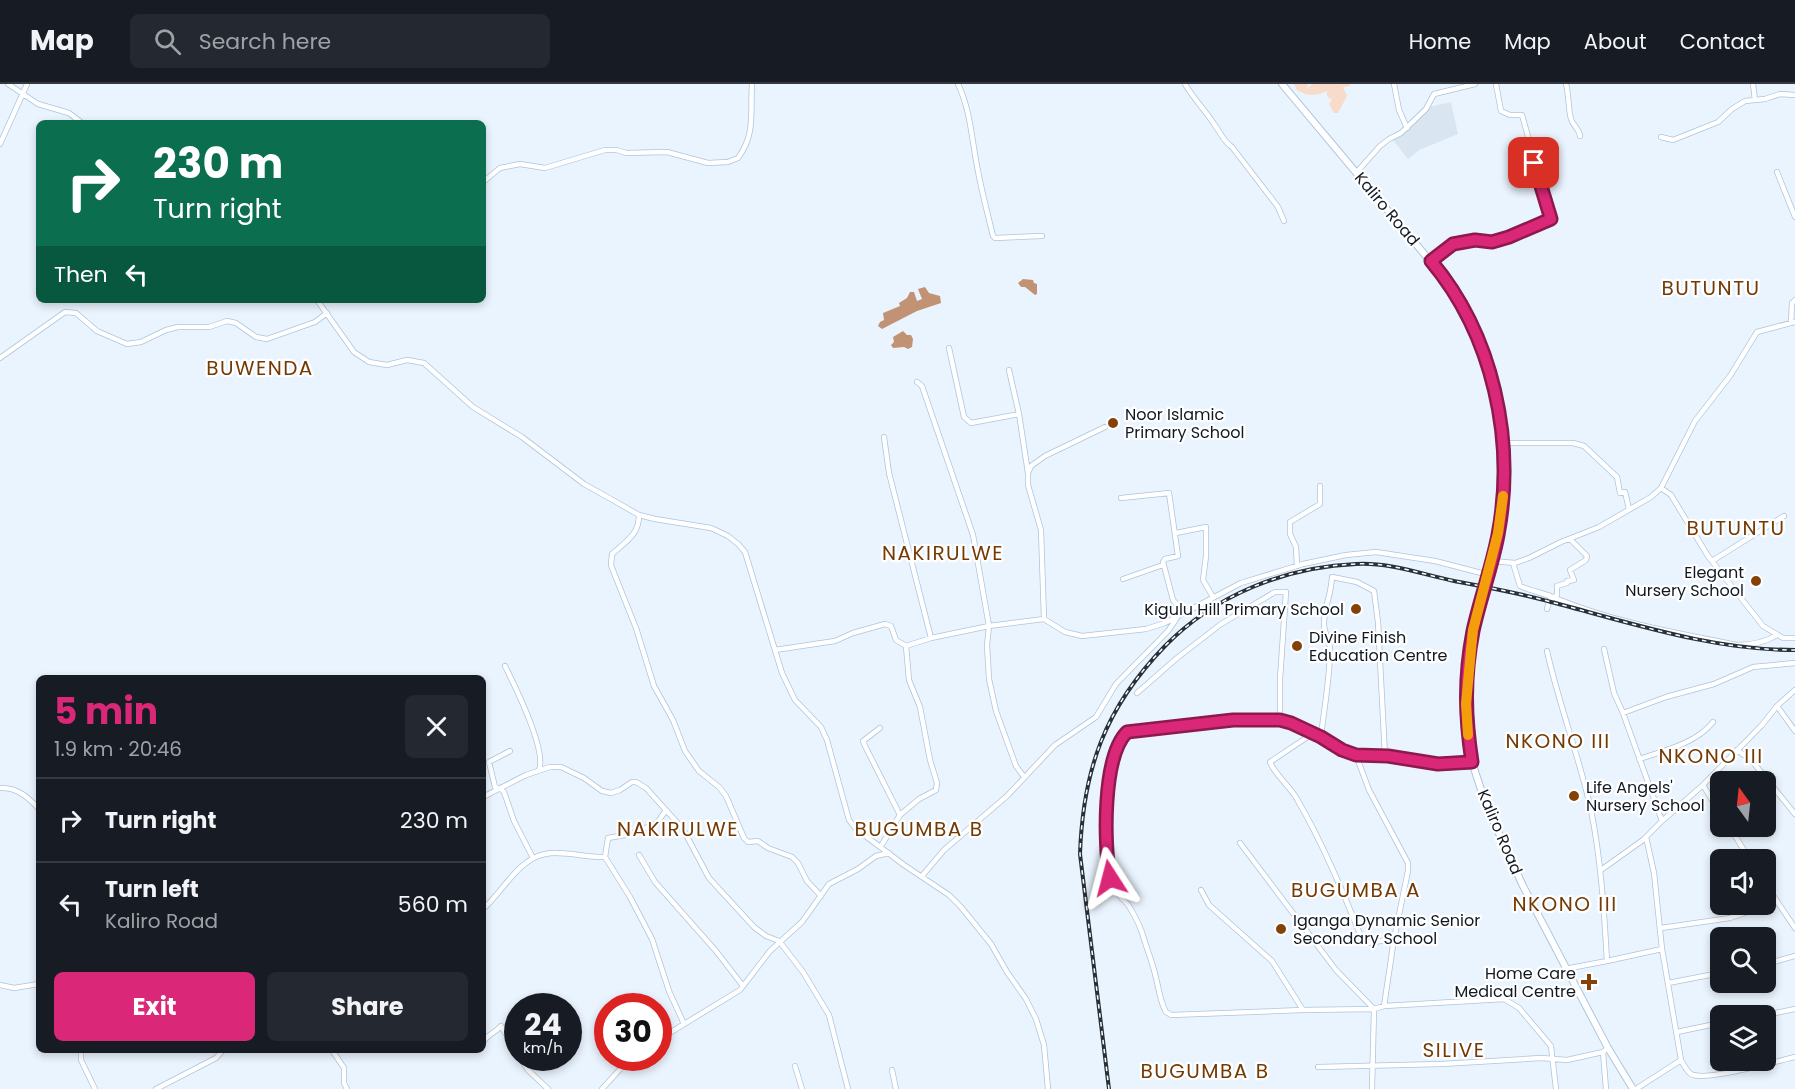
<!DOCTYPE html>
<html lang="en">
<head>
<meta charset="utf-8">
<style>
	body { margin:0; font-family:Poppins,sans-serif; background:#242831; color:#f1f3f6; height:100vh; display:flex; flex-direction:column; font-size:22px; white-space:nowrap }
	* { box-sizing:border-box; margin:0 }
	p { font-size:20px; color:#9ea1a6 }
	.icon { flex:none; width:33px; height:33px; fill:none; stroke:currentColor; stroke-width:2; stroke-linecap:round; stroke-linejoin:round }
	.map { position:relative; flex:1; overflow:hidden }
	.details { position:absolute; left:36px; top:591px; width:450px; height:378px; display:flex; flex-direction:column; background:#171b24; border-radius:9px; box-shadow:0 3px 9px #0003 }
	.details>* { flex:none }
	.hud { position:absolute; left:36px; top:36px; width:450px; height:183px; border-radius:9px; box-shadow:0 3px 9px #0003; background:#0b6e4f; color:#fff; overflow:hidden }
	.needle { width:39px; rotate:345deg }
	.controls { position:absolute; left:1710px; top:687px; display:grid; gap:12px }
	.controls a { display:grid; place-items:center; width:66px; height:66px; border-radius:9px; background:#171b24; box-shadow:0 3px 9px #0003; font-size:30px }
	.speed { position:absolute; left:504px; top:909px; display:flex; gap:12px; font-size:30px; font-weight:700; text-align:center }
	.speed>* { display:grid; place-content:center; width:78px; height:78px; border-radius:50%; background:#171b24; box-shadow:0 3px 9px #0003; line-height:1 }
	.speed small { font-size:15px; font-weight:400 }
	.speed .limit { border:9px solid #d22; background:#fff; color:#111 }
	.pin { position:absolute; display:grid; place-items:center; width:51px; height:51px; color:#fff; margin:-26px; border-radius:12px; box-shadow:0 3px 9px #0006 }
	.me { position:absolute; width:66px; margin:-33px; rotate:351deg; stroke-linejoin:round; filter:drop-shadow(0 0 4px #0008) }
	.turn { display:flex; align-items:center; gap:21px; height:126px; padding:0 18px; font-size:27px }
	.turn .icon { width:78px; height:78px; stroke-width:2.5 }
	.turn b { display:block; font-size:42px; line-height:51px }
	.then { display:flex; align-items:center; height:57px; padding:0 18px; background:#0003; gap:12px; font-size:22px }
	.round { display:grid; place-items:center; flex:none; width:63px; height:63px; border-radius:9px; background:#242831 }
	.overview { display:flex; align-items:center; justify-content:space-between; height:102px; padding:0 18px }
	h1 { font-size:36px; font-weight:700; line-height:45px; color:#db2777 }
	.cta { display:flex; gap:12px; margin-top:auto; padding:12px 18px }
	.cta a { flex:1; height:69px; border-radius:9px; background:#db2777; color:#fff; font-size:24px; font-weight:700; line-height:69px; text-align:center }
	.cta a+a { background:#242831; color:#f1f3f6 }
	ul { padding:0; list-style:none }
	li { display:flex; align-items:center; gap:18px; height:84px; padding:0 18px; border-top:2px solid #363941 }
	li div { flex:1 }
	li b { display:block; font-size:22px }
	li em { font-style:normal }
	header { display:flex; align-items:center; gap:36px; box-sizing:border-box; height:84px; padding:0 30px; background:#171b24; border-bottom:2px solid #363941 }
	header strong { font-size:28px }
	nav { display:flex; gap:33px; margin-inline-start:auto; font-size:21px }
	.search { width:420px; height:54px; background:#242831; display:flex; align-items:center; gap:15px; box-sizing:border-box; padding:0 21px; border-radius:9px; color:#9ea1a6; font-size:22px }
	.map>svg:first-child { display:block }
	.built { fill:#d9e5f1 }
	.green { fill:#f8dcc9 }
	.water { fill:#c19374 }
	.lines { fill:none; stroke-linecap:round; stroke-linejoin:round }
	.minor-casing { stroke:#acc4de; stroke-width:6 }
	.major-casing { stroke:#acc4de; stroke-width:8 }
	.minor { stroke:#fff; stroke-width:4.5 }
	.major { stroke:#fff; stroke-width:6 }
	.rail-casing { stroke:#28313a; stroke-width:4 }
	.rail { stroke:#fff; stroke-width:1.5; stroke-dasharray:4.5; stroke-linecap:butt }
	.route-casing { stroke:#8e194d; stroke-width:15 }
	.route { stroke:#db2777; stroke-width:10 }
	.slow { stroke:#f59e0b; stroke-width:10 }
	.poi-dot { fill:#834308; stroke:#fff; stroke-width:2 }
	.labels { text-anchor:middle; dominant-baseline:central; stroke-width:4.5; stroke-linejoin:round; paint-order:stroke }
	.street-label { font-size:16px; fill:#101922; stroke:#fff }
	.poi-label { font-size:16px; fill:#101922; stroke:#fff; text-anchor:start }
	.quarter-label { font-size:20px; letter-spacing:1.5px; fill:#743a04; stroke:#fff }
</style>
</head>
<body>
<header>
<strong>Map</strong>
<div class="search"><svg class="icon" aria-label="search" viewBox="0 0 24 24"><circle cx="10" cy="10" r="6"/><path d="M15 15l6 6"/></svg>Search here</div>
<nav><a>Home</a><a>Map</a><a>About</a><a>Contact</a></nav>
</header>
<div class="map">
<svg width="1795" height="1005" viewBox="0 0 1795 1005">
	<rect width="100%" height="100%" fill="#eaf4fe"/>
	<path class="built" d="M1451,18L1458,50L1419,66L1408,75L1393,56L1402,51L1429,23Z"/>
	<path class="green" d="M1294,0H1308L1307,4L1313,0H1350V2L1343,3L1347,12L1338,29H1334L1329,20L1332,16L1327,12V7C1314,12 1309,13 1297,6Z"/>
	<path class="water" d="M1023,195L1033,196L1034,199L1037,200V210L1035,211L1025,203H1021L1018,199Z
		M925,203L929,209L940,212L941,219L917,227L882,245L878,242L880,238L884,236L883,229L900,222L899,219L907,214L910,208H914L917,217L922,215L918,205Z
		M903,247L907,251H911L913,255L912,263L908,265L904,263L893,264L891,261L894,258L893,253Z"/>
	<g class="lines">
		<defs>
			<path id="minor" d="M8,0L38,20L69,29L82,39
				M958,0C971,27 972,59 978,87C982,109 988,131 993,152L995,154L1042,152
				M1185,0C1193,14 1205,26 1214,40C1221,49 1223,57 1232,63L1278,123L1284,137
				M1394,0L1399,26L1407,44
				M1566,0C1569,11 1568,24 1571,35C1573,42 1579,44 1580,52
				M1753,0L1755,16
				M1661,53L1673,56L1718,38L1732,25L1745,17L1765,15L1780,10L1795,11
				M0,60L27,0
				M1777,88L1795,133
				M1356,89L1380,62L1389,55L1401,49L1426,25L1434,10L1475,0
				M483,98L500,84L520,80L545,84L605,66H617L626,69L667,68L708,79L728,78L738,74C756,50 750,28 752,0
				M1431,177L1453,160L1475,156L1492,158L1509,153L1551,134L1522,31H1510L1501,27L1496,0
				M317,216L354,268L369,278L387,281L407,276L424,279L473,323L522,353L584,400L618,419L639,431L655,435L711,444L728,452L738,460L745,468L782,589L795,616L821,643L827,656L849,736L855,744L904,781L949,811L961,823L991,860L1007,888L1026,915L1036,935L1044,961L1048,1005
				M1791,239L1792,219L1795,216
				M949,264L964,333L971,339L1019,330L1009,286
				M0,274L65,228L76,229L97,247L127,260L141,258L166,246L178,243H209L227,237L236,239L256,253L267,255L315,238L327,229
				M917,298L922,302L973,451L989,542L987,561L989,595L996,627L1016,682L1024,693
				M1019,330L1028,389
				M884,353L889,389L931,554
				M1503,359H1573L1584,362L1617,393L1620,409L1625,408L1629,425
				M1661,404L1695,337L1730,292L1757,248L1795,238
				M1121,414L1169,409L1178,472L1165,475L1163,478L1173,516L1184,529
				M639,431C639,451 626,457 612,470L611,481L614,489L636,544L654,602L673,636L685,667L699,687L719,703L726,712L744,754L748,758L758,757L768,764L792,773L798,779L807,797L821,812
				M1176,449L1206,443V472L1203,496L1213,513
				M1492,477L1515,479L1529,474L1561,458L1599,443L1651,413L1661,404L1671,411L1708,472L1763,542L1783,554H1795
				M1712,477L1784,432
				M1513,479L1520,502C1531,507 1544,509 1555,514C1613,538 1676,549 1737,561C1752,561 1764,559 1777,551
				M1297,482L1296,463L1290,450V438L1320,420V402
				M1123,495L1163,481
				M1547,525L1549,517L1557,511V502L1567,499V497L1574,496L1570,486L1586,476L1587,472L1570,455
				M1044,535L1041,446L1028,401V389L1031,382L1045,372L1105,343
				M1604,565L1614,609L1623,629L1662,737
				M775,566L835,557L853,549L885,540L891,542L896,556L906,562L931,554L989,542L1044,535L1065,548L1082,552L1146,545L1165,539L1241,499L1303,480L1346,471L1376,468L1435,477L1489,491
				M1547,567C1559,621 1579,672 1591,726C1601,776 1604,826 1607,877L1565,885
				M505,582C515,602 547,666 539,686
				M1137,609L1177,574L1221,540L1275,508H1286L1280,595V636
				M1777,622L1795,647
				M1623,629L1666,613L1714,600L1753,583L1795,579
				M880,644L863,657L865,662L900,731
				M1312,650L1270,678C1273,688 1291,704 1297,715C1323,760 1343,808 1362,855L1367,859L1394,855
				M1321,653C1324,624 1330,595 1330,565C1330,556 1323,548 1324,538C1325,521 1331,511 1332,493L1357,498L1374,507L1378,538L1385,672
				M1737,666L1752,677L1795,730
				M510,667L489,678L495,703L501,705L504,708L514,737L533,774
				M1356,671L1369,706L1408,779V787L1394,855L1384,922
				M1639,675C1664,667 1697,659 1713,638
				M1703,701L1720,729
				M0,704C17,703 28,713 39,725
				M483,713L526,691L550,683H561L584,694L602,707L611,709L620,706L632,698H636L646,704L683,745L709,794L754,843L766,852L779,857L803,888L829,931L848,1005
				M1729,742L1750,776
				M1646,753L1654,789L1662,865L1681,976C1684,981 1687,989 1693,991C1711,996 1774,978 1795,973
				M1240,759L1336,886L1374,925L1372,1005
				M881,762L900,731L919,715L936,706L937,699L930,676L920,623L909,596L906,562
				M639,771L655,798L716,867L743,902
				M605,773L630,813L652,855L669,907L684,940
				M1601,786L1643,756L1662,737L1703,701L1762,641L1777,622L1795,606
				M922,792L944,766L1007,712L1055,661L1096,633L1116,600L1168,547L1177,534
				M1766,801L1795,844
				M1201,806L1209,821L1272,877L1303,926L1374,925L1384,922L1504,915L1519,924L1551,962L1556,1005
				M483,825C502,809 518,775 545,770C561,766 587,774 605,773L608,754L631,750L657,739L666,726
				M1661,844L1730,834L1776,818
				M1607,877L1662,865
				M1766,880L1795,872
				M1668,899L1720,889
				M0,901L14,904L39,900
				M1303,926L1171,931L1166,928C1160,918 1159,905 1156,894C1153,880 1148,868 1144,855C1141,843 1135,832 1129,822C1125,817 1120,813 1117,808C1100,782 1104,744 1108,715C1110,699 1112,662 1125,650C1134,642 1264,633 1282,636C1304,640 1323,657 1342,666C1357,673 1371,670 1387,672C1419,675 1438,682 1472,678
				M1761,932L1795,925
				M1677,948L1720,939
				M658,956L740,906L770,867L802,838L829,800L858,785L876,772L889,769
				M483,958C488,950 495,949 501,942L518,969
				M81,966V976L95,1005
				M332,966L344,984V999L347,1005
				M1603,968L1606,1005
				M520,974L528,986L548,1005
				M795,982L802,1005
				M1318,983L1442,980L1541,974L1567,976L1603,968L1608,964
				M892,986L896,1005
				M156,1005L216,974L223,966
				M602,1005L622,983L637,974
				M1636,1005L1681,976"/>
			<path id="major" d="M1282,0L1441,190L1475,251L1485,276L1496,310L1502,342L1503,407L1498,449L1473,546L1468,583L1465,626L1472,678L1486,721L1523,802L1608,964L1633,1005"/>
		</defs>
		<use href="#minor" class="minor-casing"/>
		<use href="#major" class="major-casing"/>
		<use href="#minor" class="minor"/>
		<use href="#major" class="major"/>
		<defs>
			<path id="rail" d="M1109,1005L1080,770C1083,685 1105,624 1165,562C1215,511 1285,483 1356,480C1389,478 1421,490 1454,497C1486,503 1519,509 1551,518C1632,539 1711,566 1795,566"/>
		</defs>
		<use href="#rail" class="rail-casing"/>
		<use href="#rail" class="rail"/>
	</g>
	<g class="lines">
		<defs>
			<path id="route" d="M1110,794C1104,761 1102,673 1127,648L1233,636H1280L1291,639L1321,653L1342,666L1356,671L1388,672L1438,680L1472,678C1465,632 1464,594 1473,547C1480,515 1492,483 1498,451C1516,356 1493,251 1431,177L1453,160L1475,156L1492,158L1509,153L1551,135L1534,79"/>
		</defs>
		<use href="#route" class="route-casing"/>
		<use href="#route" class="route"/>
		<path class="slow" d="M1468,651L1466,620L1471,566L1473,546L1498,449L1503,412"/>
	</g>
	<g class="poi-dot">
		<circle cx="1113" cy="339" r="6"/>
		<circle cx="1756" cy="497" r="6"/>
		<circle cx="1356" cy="525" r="6"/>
		<circle cx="1297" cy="562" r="6"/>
		<circle cx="1574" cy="712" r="6"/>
		<circle cx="1281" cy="845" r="6"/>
		<path d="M1586 889h6v6h6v6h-6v6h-6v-6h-6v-6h6z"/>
	</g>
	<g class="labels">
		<g class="street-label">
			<text transform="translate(1387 125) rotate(50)">Kaliro Road</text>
			<text transform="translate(1500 748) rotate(67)">Kaliro Road</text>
		</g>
		<g class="poi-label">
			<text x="1125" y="330">Noor Islamic<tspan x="1125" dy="18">Primary School</tspan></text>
			<text x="1744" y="488" text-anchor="end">Elegant<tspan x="1744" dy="18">Nursery School</tspan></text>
			<text x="1344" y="525" text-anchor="end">Kigulu Hill Primary School</text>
			<text x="1309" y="553">Divine Finish<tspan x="1309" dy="18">Education Centre</tspan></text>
			<text x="1586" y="703">Life Angels'<tspan x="1586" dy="18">Nursery School</tspan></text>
			<text x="1293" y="836">Iganga Dynamic Senior<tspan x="1293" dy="18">Secondary School</tspan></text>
			<text x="1576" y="889" text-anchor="end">Home Care<tspan x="1576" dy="18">Medical Centre</tspan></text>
		</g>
		<g class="quarter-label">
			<text x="1711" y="204">BUTUNTU</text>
			<text x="260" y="284">BUWENDA</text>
			<text x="1736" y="444">BUTUNTU</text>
			<text x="943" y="469">NAKIRULWE</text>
			<text x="1558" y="657">NKONO III</text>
			<text x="1711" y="672">NKONO III</text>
			<text x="678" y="745">NAKIRULWE</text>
			<text x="919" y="745">BUGUMBA B</text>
			<text x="1356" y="806">BUGUMBA A</text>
			<text x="1565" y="820">NKONO III</text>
			<text x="1454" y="966">SILIVE</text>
			<text x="1205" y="987">BUGUMBA B</text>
		</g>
	</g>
</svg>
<div class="controls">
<a><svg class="needle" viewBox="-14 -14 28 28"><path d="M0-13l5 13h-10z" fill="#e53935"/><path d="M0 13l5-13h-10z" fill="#9ea1a6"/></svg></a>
<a><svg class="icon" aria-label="sound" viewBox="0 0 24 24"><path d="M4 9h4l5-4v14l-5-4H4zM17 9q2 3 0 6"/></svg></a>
<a><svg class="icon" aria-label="search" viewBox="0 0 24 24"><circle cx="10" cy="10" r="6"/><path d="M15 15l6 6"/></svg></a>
<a><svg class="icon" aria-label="layers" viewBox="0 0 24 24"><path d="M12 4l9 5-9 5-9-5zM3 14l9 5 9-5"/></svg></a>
</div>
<div class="speed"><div>24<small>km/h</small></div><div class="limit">30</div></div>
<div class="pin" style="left:1534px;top:79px;background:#d93025"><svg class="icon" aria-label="arrive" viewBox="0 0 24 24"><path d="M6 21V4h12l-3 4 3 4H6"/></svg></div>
<svg class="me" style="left:1110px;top:794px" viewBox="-20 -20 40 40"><path d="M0-17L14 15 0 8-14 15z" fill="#db2777" stroke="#fff" stroke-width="4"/></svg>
<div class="hud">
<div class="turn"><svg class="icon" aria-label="right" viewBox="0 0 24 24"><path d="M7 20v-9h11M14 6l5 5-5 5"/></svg><div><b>230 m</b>Turn right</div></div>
<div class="then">Then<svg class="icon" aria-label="left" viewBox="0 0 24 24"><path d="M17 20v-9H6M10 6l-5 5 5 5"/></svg></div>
</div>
<section class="details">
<div class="overview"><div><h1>5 min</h1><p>1.9 km · 20:46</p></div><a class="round"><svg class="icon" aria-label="close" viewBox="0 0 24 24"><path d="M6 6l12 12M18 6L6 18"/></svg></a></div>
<ul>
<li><svg class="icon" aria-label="right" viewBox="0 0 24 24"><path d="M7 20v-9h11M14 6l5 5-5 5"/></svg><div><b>Turn right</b></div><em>230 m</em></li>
<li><svg class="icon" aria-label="left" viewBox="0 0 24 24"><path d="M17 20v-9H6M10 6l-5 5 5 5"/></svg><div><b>Turn left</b><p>Kaliro Road</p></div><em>560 m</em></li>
</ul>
<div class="cta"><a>Exit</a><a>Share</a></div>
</section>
</div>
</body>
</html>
